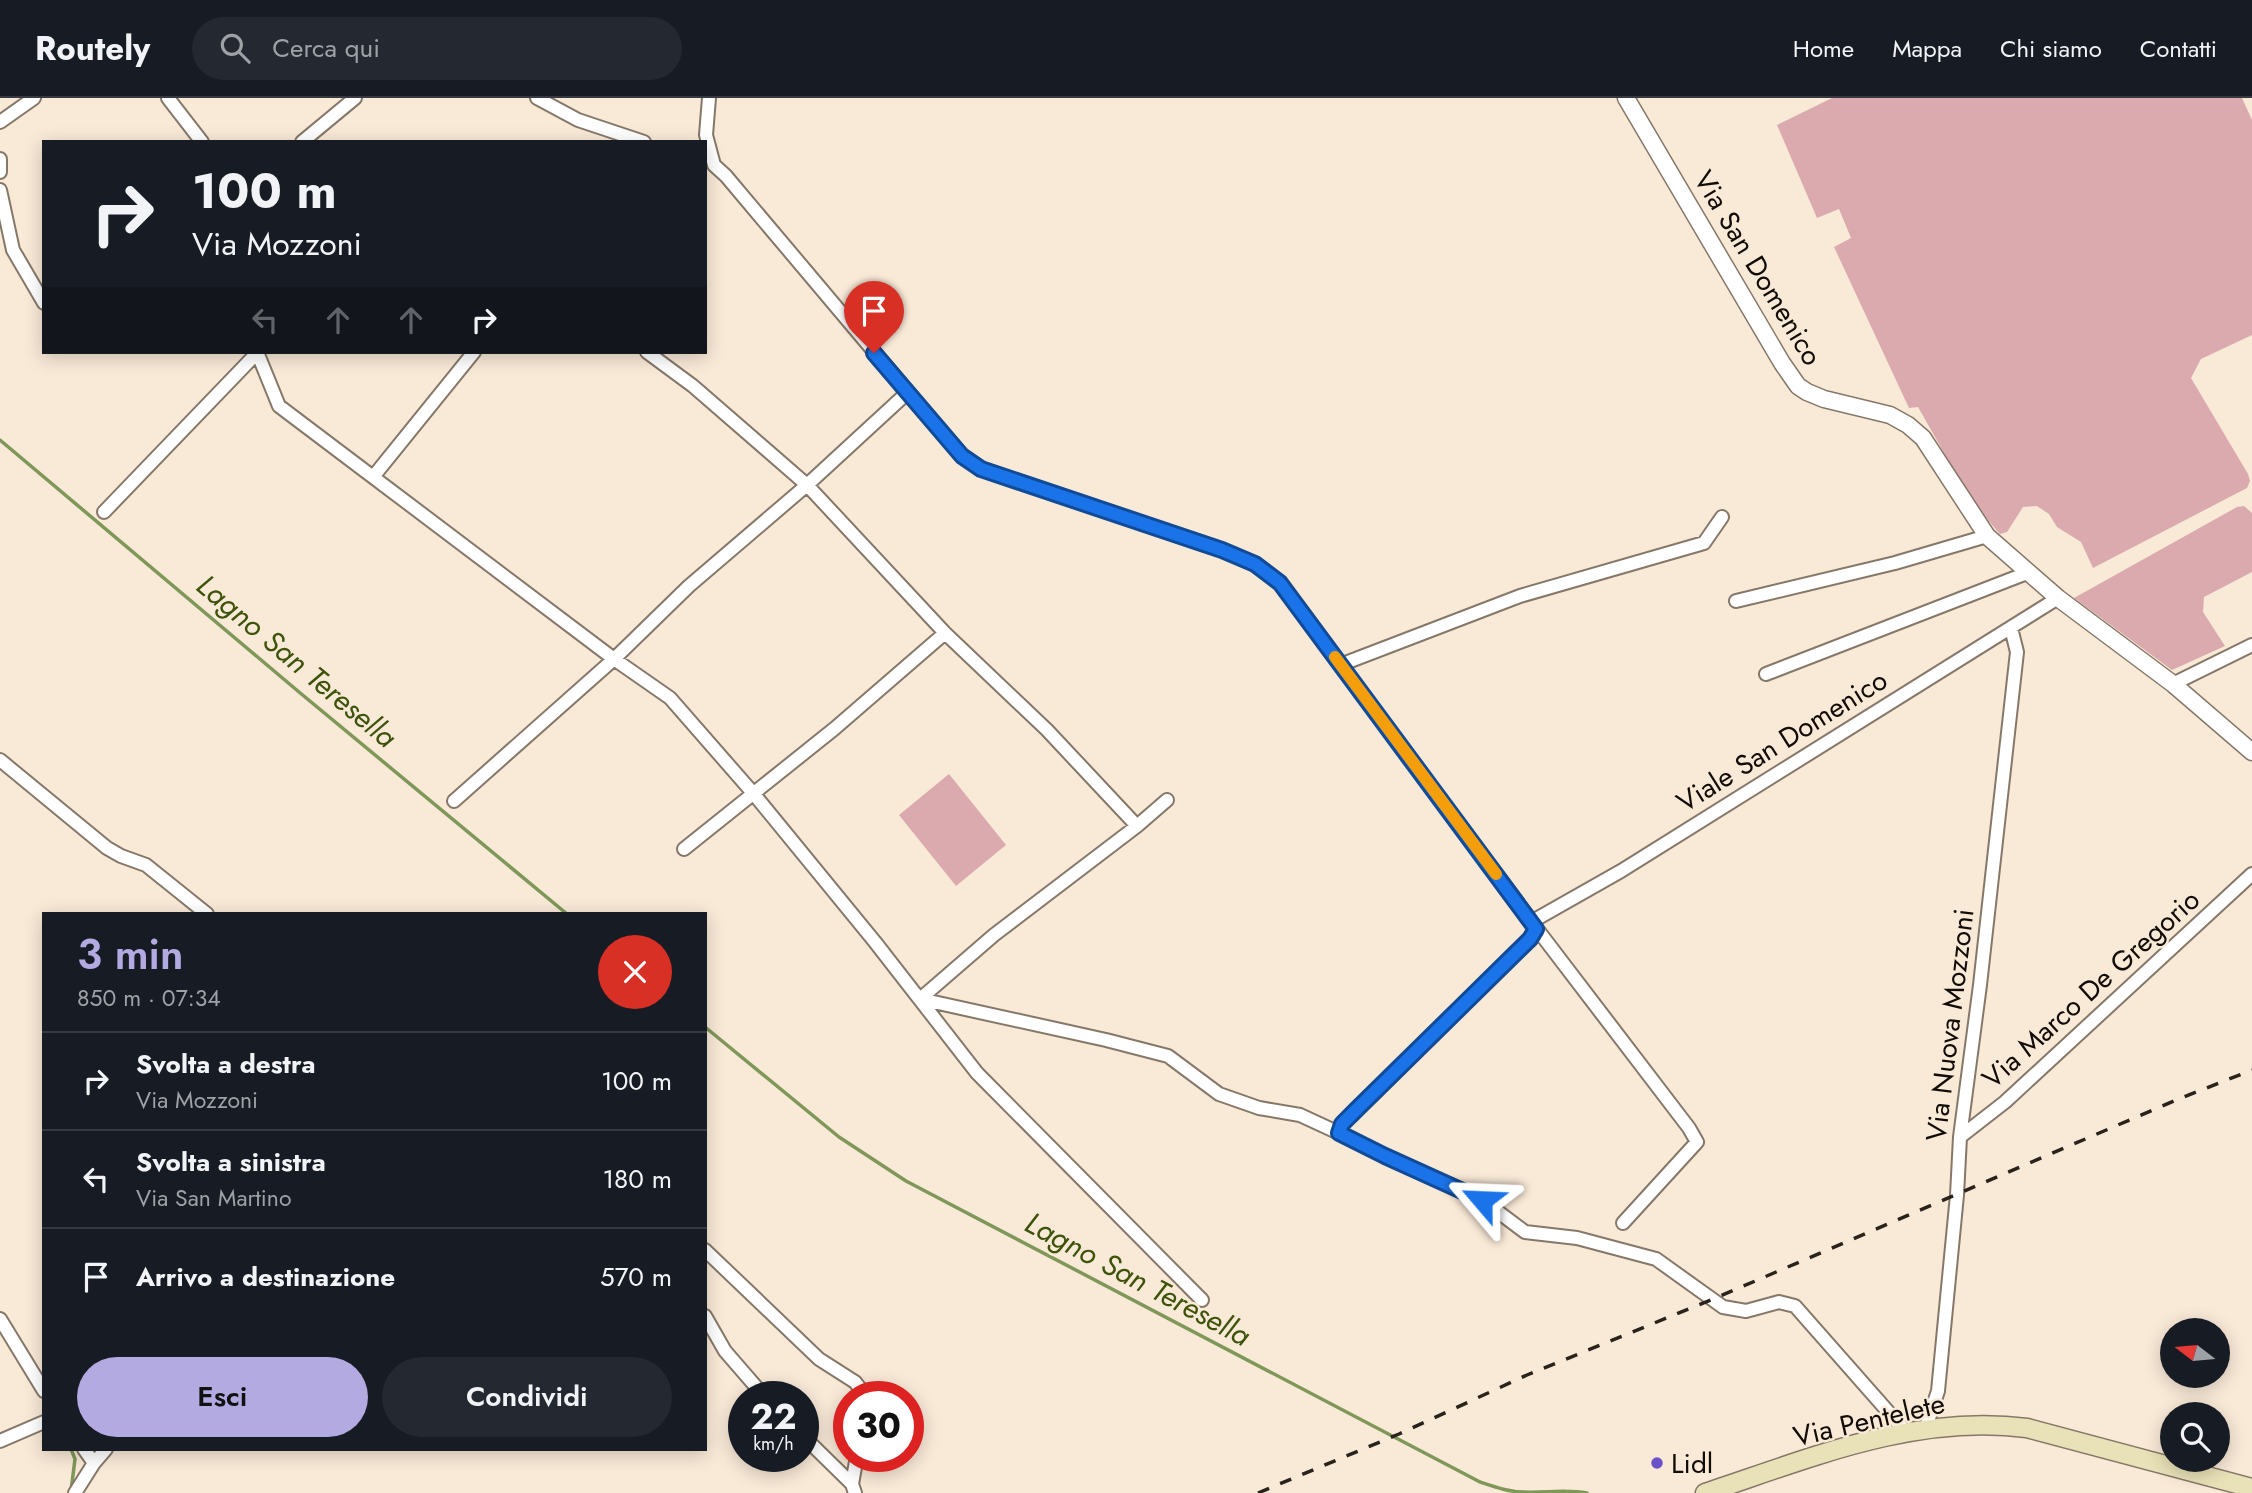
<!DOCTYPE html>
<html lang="it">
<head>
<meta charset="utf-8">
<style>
	body { margin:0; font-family:Jost,sans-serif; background:#242831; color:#f1f3f6; height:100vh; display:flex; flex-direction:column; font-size:26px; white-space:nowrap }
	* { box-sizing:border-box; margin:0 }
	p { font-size:23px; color:#9ea1a6 }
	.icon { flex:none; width:38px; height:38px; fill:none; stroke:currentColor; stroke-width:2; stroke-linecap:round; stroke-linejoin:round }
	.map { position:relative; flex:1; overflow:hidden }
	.panel { position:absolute; left:42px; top:814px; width:665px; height:539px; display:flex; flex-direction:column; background:#171b24; border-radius:0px; box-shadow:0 4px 18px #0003 }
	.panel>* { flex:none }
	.guide { position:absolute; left:42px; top:42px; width:665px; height:214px; border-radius:0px; box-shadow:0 4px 18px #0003; background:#171b24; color:#f1f3f6; overflow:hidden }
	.needle { width:46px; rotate:286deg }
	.buttons { position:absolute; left:2160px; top:1220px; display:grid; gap:14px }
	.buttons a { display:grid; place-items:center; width:70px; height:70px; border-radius:50%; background:#171b24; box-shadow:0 4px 18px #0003; font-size:35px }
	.speed { position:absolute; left:728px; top:1283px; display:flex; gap:14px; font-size:35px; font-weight:700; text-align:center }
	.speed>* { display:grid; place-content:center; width:91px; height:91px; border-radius:50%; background:#171b24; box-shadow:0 4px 18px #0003; line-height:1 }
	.speed small { font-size:18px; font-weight:400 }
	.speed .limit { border:10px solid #d22; background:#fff; color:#111 }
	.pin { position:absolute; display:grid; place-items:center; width:60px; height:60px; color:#fff; margin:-72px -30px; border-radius:50% 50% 50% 0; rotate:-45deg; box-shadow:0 0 7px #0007 }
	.pin .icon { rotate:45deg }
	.me { position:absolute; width:77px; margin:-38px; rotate:296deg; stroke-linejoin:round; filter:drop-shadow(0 0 5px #0008) }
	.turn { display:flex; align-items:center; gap:24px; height:147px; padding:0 35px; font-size:32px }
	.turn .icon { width:91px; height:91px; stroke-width:2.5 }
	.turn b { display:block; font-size:49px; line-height:60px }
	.lanes { display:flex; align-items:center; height:66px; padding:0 35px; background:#0003; justify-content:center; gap:35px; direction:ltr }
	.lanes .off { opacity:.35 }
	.round { display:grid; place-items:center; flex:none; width:74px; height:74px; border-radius:37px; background:#242831 }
	.headline { display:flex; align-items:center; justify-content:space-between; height:119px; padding:0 35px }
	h1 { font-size:42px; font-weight:600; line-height:52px; color:#b4aae2 }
	.button { display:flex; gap:14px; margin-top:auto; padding:14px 35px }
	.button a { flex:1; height:80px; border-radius:42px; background:#b4aae2; color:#111; font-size:28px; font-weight:600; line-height:80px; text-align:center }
	.button a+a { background:#242831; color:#f1f3f6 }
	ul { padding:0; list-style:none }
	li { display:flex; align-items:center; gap:21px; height:98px; padding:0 35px; border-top:2px solid #363941 }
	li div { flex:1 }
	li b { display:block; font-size:26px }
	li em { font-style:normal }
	header { display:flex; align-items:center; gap:42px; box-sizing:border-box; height:98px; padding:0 35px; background:#171b24; border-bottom:2px solid #363941 }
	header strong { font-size:33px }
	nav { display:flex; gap:38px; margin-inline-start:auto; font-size:24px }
	.search { width:490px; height:63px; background:#242831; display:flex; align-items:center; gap:18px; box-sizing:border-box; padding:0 24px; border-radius:38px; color:#9ea1a6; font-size:26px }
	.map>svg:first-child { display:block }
	.green { fill:#dbaaae }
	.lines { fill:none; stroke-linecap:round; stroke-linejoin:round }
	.stream { stroke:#7f9759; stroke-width:3.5 }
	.minor-casing { stroke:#867869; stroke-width:16 }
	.tertiary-casing { stroke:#867869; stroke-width:19 }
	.secondary-casing { stroke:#867869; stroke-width:21 }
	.minor { stroke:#fff; stroke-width:12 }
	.tertiary { stroke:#fff; stroke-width:16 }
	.secondary { stroke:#e9e2b8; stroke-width:18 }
	.rail { stroke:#29231c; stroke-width:3.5; stroke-dasharray:12 12; stroke-linecap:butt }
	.route-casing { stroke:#114b97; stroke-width:18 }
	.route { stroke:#1a73e8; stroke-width:12 }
	.slow { stroke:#f59e0b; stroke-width:12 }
	.poi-dot { fill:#6a50c9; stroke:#f9e9d7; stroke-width:2.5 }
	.labels { text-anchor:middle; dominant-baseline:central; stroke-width:5; stroke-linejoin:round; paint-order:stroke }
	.street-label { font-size:28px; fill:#110c06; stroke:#f9e9d7 }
	.poi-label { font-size:28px; fill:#110c06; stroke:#f9e9d7; text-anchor:start }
	.water-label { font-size:30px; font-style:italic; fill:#3d530b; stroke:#f9e9d7 }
</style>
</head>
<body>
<header>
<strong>Routely</strong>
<div class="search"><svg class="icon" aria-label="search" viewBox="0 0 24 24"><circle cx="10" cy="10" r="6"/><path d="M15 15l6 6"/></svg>Cerca qui</div>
<nav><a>Home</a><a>Mappa</a><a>Chi siamo</a><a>Contatti</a></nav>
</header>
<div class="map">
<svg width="2252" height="1395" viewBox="0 0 2252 1395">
	<rect width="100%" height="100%" fill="#f9e9d7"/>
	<path class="green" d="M1832,0H2242L2252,22V237L2201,261L2191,280L2248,376L2250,383L2247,390L2093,470L2081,444L2057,429L2049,416L2037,408L2023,409L2007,434L2000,436C1966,399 1943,352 1918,309L1909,310L1834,149L1851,140L1839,111L1817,120L1777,27Z
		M2244,408L2252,415V474L2204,499L2203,514L2225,548L2172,572L2074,500L2237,409Z
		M949,676L1006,747L956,788L899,717Z"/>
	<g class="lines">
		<path class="stream" d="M0,342L299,594L567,816
			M705,929L839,1039L906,1083L1480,1384C1495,1389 1509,1394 1524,1394C1545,1395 1566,1391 1587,1395
			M71,1393L75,1361L71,1351"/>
		<defs>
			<path id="minor" d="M168,0L202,44
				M537,0L578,22L644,44
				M709,0L706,37L714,67L726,78L962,358L981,371L1222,452L1255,466L1280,485L1537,831L1530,841L1356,1012L1342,1026L1339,1035L1385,1058L1469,1095L1497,1113L1525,1134L1577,1140L1656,1161L1723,1209L1746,1213L1779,1204L1795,1208L1906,1334
				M0,24L34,0
				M302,44L355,0
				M0,61V74
				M0,92L13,152L44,205
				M257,254L279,308L373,379L474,254
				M647,254L693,288L807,387L945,535L1047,632L1137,728
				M373,379L614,561L670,600L753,695L875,844L977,975L1202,1202
				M104,414L258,254
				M1736,503L1895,465L1987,438
				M1340,567L1520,498L1704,445L1722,419
				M1766,576L2027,475
				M2173,586L2252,547
				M0,662L107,750L121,758L146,767L207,816
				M454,703L614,561L689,488L807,387L907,295
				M684,751L834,631L945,535
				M1531,824L1621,773L2058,500
				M1537,831L1689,1030L1697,1044L1623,1125
				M920,901L1106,942L1168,958L1219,996L1259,1010L1300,1017L1339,1035
				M920,901L994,837L1137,728L1167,702
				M1960,1039L2005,1004L2252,776
				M705,1152L819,1261L855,1284L866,1298
				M705,1218L725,1253L764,1298
				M0,1221L44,1293
				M1926,1329L1938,1293L1957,1097L1960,1039L1980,887L2017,554L2011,530
				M803,1338L852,1386L855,1395
				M0,1343L44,1324
				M84,1351L94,1365
				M852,1386L857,1358
				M75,1395L94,1365L106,1351"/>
			<path id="tertiary" d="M1626,0L1782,265L1798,288L1807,294L1824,301L1890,317L1908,327L1923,340L1987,438L2058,500L2173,586L2252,654"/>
			<path id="secondary" d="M1705,1395C1808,1361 1916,1315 2027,1330L2252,1390"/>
		</defs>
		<use href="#minor" class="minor-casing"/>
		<use href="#tertiary" class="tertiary-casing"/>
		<use href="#secondary" class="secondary-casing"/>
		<use href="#minor" class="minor"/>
		<use href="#tertiary" class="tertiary"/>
		<use href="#secondary" class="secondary"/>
		<path class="rail" d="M1258,1395L1399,1336L1527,1277L1718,1199L2176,1002L2252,972"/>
	</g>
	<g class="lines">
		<defs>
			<path id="route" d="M874,255L962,358L981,371L1222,452L1255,466L1280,485L1536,831L1530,841L1356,1012L1342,1026L1339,1035L1385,1058L1482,1102"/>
		</defs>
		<use href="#route" class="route-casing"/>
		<use href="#route" class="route"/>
		<path class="slow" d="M1335,559L1496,776"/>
	</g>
	<circle class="poi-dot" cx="1657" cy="1365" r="7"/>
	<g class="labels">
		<g class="street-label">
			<text transform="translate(1758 170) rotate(59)">Via San Domenico</text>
			<text transform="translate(1782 643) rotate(-32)">Viale San Domenico</text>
			<text transform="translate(2091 891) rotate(-42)">Via Marco De Gregorio</text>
			<text transform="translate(1950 927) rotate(-83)">Via Nuova Mozzoni</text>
			<text transform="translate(1869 1322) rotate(-13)">Via Pentelete</text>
		</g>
		<g class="poi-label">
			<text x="1671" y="1365">Lidl</text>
		</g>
		<g class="water-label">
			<text transform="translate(297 563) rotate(40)">Lagno San Teresella</text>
			<text transform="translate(1138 1181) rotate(28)">Lagno San Teresella</text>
		</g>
	</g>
</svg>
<div class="buttons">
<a><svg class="needle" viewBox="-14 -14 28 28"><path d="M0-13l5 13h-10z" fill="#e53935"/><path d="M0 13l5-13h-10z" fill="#9ea1a6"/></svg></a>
<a><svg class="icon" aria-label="search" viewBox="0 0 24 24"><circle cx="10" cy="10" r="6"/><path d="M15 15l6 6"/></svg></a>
</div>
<div class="speed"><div>22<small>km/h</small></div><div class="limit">30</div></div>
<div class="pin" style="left:874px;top:255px;background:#d93025"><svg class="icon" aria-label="arrive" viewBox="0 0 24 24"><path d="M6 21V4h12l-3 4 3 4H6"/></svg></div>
<svg class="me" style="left:1482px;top:1102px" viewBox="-20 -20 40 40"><path d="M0-17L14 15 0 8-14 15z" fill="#1a73e8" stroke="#fff" stroke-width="4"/></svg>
<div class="guide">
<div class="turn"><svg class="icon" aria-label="right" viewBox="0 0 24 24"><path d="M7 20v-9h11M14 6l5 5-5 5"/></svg><div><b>100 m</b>Via Mozzoni</div></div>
<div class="lanes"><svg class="icon off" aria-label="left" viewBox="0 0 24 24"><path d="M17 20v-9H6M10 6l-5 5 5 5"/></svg><svg class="icon off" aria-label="ahead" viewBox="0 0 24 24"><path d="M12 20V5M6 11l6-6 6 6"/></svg><svg class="icon off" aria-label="ahead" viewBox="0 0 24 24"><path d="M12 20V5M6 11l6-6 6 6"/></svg><svg class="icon" aria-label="right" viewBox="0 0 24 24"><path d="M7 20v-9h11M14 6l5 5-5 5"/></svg></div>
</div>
<section class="panel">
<div class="headline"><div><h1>3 min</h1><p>850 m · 07:34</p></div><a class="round" style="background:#d93025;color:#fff"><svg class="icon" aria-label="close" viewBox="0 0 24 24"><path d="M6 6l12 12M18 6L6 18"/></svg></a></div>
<ul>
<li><svg class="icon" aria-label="right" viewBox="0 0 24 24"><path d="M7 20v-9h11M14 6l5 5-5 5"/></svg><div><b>Svolta a destra</b><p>Via Mozzoni</p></div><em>100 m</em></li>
<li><svg class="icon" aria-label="left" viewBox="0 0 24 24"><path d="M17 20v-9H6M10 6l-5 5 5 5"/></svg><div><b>Svolta a sinistra</b><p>Via San Martino</p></div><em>180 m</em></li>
<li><svg class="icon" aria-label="arrive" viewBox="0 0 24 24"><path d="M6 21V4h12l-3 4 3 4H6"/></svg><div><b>Arrivo a destinazione</b></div><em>570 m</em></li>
</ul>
<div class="button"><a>Esci</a><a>Condividi</a></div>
</section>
</div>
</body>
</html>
